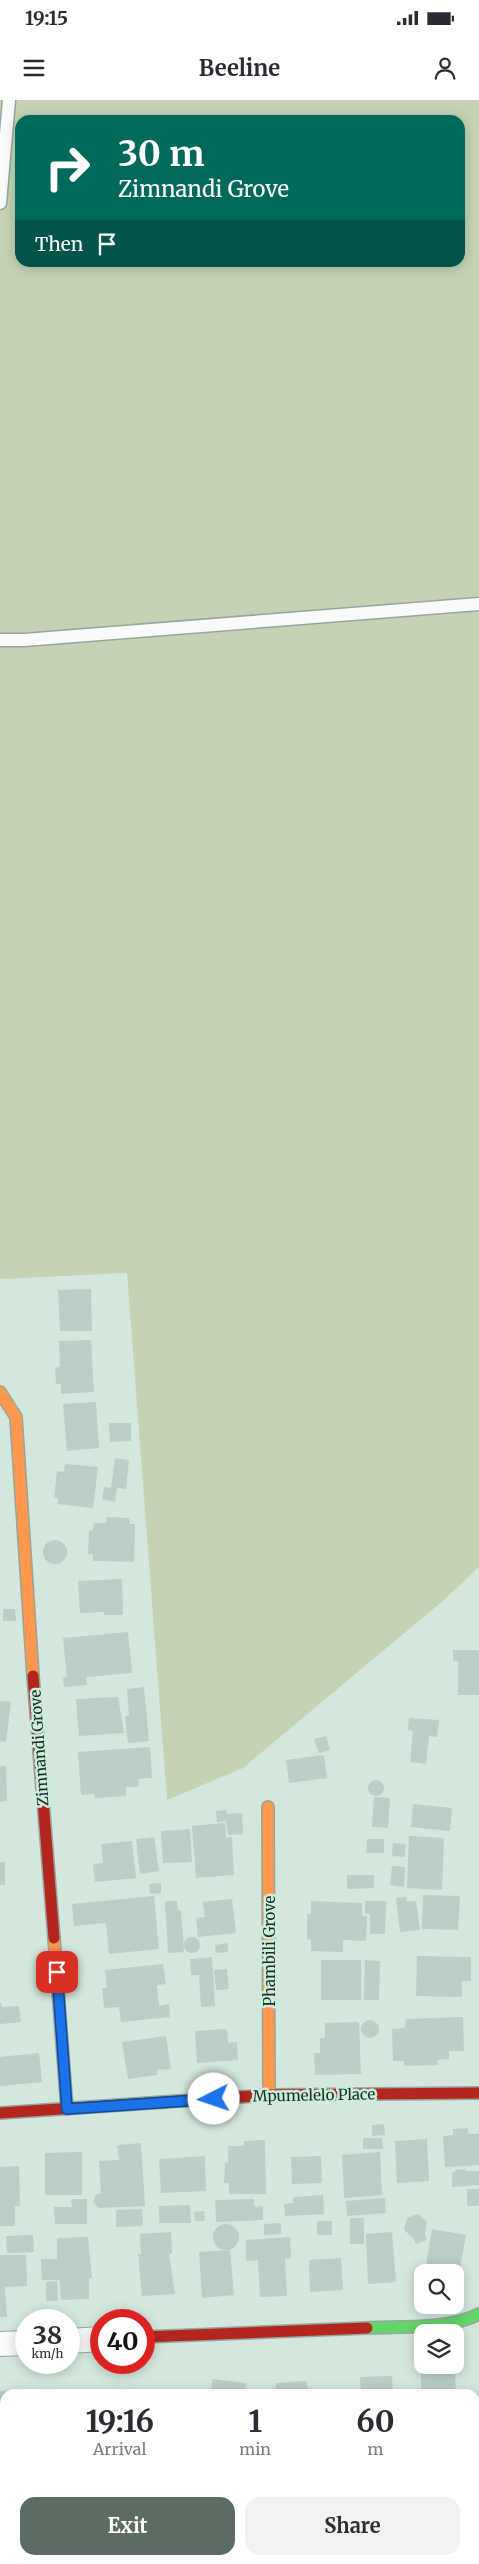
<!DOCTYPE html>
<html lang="en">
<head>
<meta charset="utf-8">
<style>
	body { margin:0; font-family:Merriweather,serif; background:#f2f2f3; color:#2b2b33; height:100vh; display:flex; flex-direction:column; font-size:19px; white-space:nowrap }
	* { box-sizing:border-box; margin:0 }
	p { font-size:16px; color:#7c7c81 }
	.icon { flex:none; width:28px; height:28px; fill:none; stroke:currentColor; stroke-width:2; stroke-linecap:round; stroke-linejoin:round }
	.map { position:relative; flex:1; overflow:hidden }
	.sheet { position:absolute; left:0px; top:2289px; width:480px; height:176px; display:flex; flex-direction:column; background:#fff; border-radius:15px 15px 0 0; box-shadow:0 2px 12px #0003 }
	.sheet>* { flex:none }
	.guide { position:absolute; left:15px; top:15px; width:450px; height:152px; border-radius:15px; box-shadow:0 2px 12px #0003; background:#00695c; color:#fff; overflow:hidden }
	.fabs { position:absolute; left:414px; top:2164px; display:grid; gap:10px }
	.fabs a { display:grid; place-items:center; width:50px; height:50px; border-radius:10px; background:#fff; box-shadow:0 2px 12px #0003; font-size:25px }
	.speed { position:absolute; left:15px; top:2209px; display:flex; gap:10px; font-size:25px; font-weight:700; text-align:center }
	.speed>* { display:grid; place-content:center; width:65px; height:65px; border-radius:50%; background:#fff; box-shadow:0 2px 12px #0003; line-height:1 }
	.speed small { font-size:12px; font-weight:400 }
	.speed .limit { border:8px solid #d22; background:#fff; color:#111 }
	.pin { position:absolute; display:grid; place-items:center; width:42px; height:42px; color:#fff; margin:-21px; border-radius:10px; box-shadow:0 2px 8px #0006 }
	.me { position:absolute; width:55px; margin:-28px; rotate:266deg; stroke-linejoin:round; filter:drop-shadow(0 0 4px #0008) }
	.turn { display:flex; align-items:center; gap:18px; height:105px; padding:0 20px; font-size:22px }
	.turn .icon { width:65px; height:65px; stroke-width:2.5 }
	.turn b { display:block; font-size:35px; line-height:42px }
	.then { display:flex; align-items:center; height:48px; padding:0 20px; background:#0003; gap:10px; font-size:19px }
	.eta { display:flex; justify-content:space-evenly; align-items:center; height:85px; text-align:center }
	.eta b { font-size:30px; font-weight:700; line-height:35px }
	.primary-button { display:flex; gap:10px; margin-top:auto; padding:10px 20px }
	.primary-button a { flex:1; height:58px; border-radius:15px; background:#5c6c63; color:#fff; font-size:20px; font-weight:700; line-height:58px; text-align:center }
	.primary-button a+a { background:#f2f2f3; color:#2b2b33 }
	.status { display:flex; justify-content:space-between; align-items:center; height:35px; padding:0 25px; background:#fff; direction:ltr }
	.status svg { height:14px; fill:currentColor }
	header { display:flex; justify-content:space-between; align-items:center; height:65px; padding:0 20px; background:#fff; font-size:22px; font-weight:700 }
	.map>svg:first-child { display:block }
	.green { fill:#c4d3b4; fill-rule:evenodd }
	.building { fill:#bccec7 }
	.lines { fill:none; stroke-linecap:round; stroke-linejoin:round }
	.lane-casing { stroke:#96a69d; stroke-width:15 }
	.street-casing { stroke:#96a69d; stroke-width:26 }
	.fast-casing { stroke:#96a69d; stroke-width:14 }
	.slow-casing { stroke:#96a69d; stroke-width:14 }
	.jam-casing { stroke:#96a69d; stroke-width:14 }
	.lane { stroke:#f8fbfa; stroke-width:12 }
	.street { stroke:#f8fbfa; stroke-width:24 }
	.fast { stroke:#63d668; stroke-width:11 }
	.slow { stroke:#ff974d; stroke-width:11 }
	.jam { stroke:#b3261e; stroke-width:11 }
	.route-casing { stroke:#114b97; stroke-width:12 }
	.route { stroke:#1a73e8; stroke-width:9 }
	.labels { text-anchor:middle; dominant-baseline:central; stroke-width:5; stroke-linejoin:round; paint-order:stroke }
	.street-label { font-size:15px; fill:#1c2a22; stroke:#cbefdb }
</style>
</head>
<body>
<div class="status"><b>19:15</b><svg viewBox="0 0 49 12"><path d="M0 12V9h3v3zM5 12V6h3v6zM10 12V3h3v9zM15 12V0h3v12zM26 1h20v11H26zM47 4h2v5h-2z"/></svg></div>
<header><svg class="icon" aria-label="menu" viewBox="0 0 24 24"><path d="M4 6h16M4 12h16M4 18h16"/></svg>Beeline<svg class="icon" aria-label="person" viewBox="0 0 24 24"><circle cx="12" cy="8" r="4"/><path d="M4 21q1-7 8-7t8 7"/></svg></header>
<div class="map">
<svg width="479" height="2464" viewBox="0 0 479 2464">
	<rect width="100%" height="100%" fill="#d3e7dc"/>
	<path class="green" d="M0,0H479V1467L445,1499L243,1668L167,1700L127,1173L0,1179ZM20,20H460V162H20Z"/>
	<path class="building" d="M91,1189L92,1231H60L58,1190Z
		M91,1240L94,1292L61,1294V1284H56L55,1268L60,1267L59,1241Z
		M96,1302L99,1348L67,1351L63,1304Z
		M109,1323H131V1341L110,1342Z
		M115,1358L129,1360L126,1389L117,1388L115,1402L102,1399L104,1387L111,1388Z
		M65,1364L98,1367L93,1408L58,1404V1398L54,1397L57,1371L64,1372Z
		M106,1417L129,1418L130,1424H135L134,1462L93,1461V1454H88L89,1431L93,1430L94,1423H106Z
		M43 1452a12 12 0 1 1 24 0a12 12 0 1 1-24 0Z
		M122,1479L123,1515H104V1512L80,1513L78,1481Z
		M3,1509H15L16,1521H3Z
		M128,1532L132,1573L86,1577L87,1585L64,1587L63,1578L67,1577L63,1538Z
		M453,1550H479V1595H458V1561H453Z
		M144,1587L149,1641L128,1643L125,1616L129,1615L127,1589Z
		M118,1597L124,1633L79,1636L76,1599Z
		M0,1601L11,1602L6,1642L0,1641Z
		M409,1618L439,1620L437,1637L429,1636L426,1664L410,1662L413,1631L408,1630Z
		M326,1636L330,1650L319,1653L314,1639Z
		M150,1647L152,1678L138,1679L139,1687H126V1696L95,1698L94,1694L81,1695L78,1652Z
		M324,1655L327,1678L289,1683L286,1660Z
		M0,1666H6L7,1701L0,1702Z
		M368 1688a8 8 0 1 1 16 0a8 8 0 1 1-16 0Z
		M374,1697L390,1698L388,1728L372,1727Z
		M413,1704L452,1708L450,1731L411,1727Z
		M226,1710L227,1714L242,1713L243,1734L228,1735L226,1721L217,1722L216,1711Z
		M225,1723L226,1738L232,1737L234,1775L196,1778L192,1726Z
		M190,1729L192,1762L163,1763L161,1731Z
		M409,1736L444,1738L442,1790L407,1788Z
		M154,1737L159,1771L140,1774L136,1739Z
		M367,1739H384V1753H366Z
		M132,1741L136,1778L95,1782L93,1764L103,1763L101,1744Z
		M393,1743L406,1744L405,1757L392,1756Z
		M0,1762H5V1785H0Z
		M392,1766L405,1767L404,1787L390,1785Z
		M347,1775H374V1788L347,1789Z
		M161,1783V1793L150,1794L149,1784Z
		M423,1795L460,1796L458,1830L422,1829Z
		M154,1796L159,1849L109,1854L106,1823L74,1826L72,1804Z
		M406,1797L407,1802L416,1801L420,1830L400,1832L396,1798Z
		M232,1799L236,1833L198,1837L196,1818L205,1817L203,1802Z
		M165,1801H177L178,1810H181L184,1852L168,1853Z
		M311,1801L362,1803V1816H367L366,1841L343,1840V1852L311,1851V1840L307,1839V1814H311Z
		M365,1801H386L385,1834H370V1814L365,1813Z
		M184 1845a8 8 0 1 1 16 0a8 8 0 1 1-16 0Z
		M228,1843V1852L216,1853L215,1845Z
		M417,1856L471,1857V1881H462V1897L416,1896Z
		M212,1857L215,1906L201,1907L199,1875H191L190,1859Z
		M321,1860H361V1900H321Z
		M365,1860L380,1861L379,1900H364Z
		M163,1864L166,1884L157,1885L159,1906L169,1904L170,1917L121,1922L119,1907L104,1908L102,1888H107L105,1870Z
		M227,1869L229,1889L216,1890L214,1870Z
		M0,1901L2,1907L19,1906L21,1922L0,1924Z
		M463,1917L464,1951H449V1959L437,1960L438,1965L404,1966V1961H393L392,1929L405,1928L406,1919Z
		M361 1929a9 9 0 1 1 18 0a9 9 0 1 1-18 0Z
		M359,1922L361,1974L315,1975L314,1953H320V1938H325V1923Z
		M227,1929L228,1943L237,1942L238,1960L197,1963L195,1931Z
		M166,1936L171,1969L157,1970V1975L128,1979L122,1942Z
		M39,1953L42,1982L0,1986V1957Z
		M384,2024L385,2035L372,2036V2025Z
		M468,2028V2034H479V2065L445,2067L443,2036L453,2035V2029Z
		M363,2038H382L383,2049H363Z
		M427,2039L429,2081L397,2083L395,2041Z
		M265,2040L266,2094H229V2083H224L225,2063H228V2046H244V2041Z
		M141,2043L145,2106L98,2108L93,2102L96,2095L101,2093L99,2061L119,2060L117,2045Z
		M82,2052V2095H45V2053Z
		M380,2052L382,2095L344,2098L342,2055Z
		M205,2056L206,2091L161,2093L159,2059Z
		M321,2056L322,2083L292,2084L291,2057Z
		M19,2066L20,2106H15V2126H0V2067Z
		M465,2069V2071H479V2085L452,2087V2072H455V2070Z
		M467,2089H479V2106H467Z
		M323,2095L324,2114L285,2116L284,2104L293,2103V2097Z
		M385,2098L386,2113L347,2116L346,2101Z
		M71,2099H87V2124H55L54,2107H72Z
		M254,2099V2107L263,2106V2120L216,2122L215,2100Z
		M190,2105L191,2123H159V2106Z
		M142,2109L143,2126L116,2127V2110Z
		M204,2111L205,2121H195L194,2112Z
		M418,2114L427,2122L425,2134L427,2140L416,2144L413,2138L404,2130L407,2118Z
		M350,2118H364V2144H350Z
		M317,2121H332V2135H317Z
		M281,2123V2134L264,2135V2124Z
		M213 2137a13 13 0 1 1 26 0a13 13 0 1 1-26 0Z
		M432,2129L466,2135L458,2179L455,2178V2172H425Z
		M171,2132L172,2154H169L175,2194L142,2196L138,2154H141L140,2134Z
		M392,2132L396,2182L368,2184L366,2134Z
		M33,2135L34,2152L7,2153L6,2136Z
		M88,2137L92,2178H89V2199L61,2200L60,2180H42L41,2159H57V2138Z
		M290,2137L291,2158L285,2159L287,2196L260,2197L258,2160L246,2161V2140Z
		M230,2150L234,2195L202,2198L199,2152Z
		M0,2155H26L27,2186L5,2187L7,2217H0Z
		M341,2158L343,2190L310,2192L309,2160Z
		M57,2181L58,2201H46V2182Z
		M421,2273H455L456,2294H421Z
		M392,2276L393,2294H361L360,2277Z
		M212,2279L246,2283L245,2294H211Z
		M307,2281L308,2294H276V2283Z
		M14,2290V2294H5V2334L0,2335V2291Z
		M69,2291L70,2294H43V2292Z
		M475,2314L479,2326V2341H475Z
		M0,2338H5V2350H0Z
		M479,2348V2363L476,2364L475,2349Z
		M5,2381V2430L0,2431V2383Z"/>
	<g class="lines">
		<defs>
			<path id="lane" d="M0,103L9,0
				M0,540H24L479,504"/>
			<path id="street" d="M69,2241L101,2239
				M0,2244L26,2243
				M475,2457H479"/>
			<path id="fast" d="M367,2228C400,2226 450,2230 479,2214"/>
			<path id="slow" d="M0,1292L16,1317L33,1576
				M268,1707L269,1995
				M54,1838L67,2009"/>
			<path id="jam" d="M33,1576L54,1838
				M0,2013L269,1995L479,1993
				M144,2237L367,2228
				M336,2464L415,2460"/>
		</defs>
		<use href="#lane" class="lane-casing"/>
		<use href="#street" class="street-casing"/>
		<use href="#fast" class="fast-casing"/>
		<use href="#slow" class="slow-casing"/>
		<use href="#jam" class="jam-casing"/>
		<use href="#lane" class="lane"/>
		<use href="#street" class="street"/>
		<use href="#fast" class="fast"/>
		<use href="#slow" class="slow"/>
		<use href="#jam" class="jam"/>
	</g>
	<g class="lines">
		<defs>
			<path id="route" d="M57,1872L67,2009L214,1999"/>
		</defs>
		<use href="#route" class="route-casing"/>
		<use href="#route" class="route"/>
	</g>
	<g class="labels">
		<g class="street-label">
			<text transform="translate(39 1648) rotate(-94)">Zimnandi Grove</text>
			<text transform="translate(269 1851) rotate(-90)">Phambili Grove</text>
			<text transform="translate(314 1995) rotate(-1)">Mpumelelo Place</text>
		</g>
	</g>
</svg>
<div class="fabs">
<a><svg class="icon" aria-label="search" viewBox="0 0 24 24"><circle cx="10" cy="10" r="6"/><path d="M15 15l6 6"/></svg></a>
<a><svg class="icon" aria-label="layers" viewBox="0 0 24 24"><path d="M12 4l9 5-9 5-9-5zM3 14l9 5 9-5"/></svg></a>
</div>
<div class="speed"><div>38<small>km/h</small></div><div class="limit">40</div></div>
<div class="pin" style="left:57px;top:1872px;background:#d93025"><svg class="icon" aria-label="arrive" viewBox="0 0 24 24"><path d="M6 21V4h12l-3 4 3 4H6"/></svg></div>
<svg class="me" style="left:214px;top:1999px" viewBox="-20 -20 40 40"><circle r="19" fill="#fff"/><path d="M0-13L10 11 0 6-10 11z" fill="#1a73e8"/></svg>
<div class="guide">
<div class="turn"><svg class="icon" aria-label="right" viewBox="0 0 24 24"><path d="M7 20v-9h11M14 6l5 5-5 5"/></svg><div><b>30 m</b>Zimnandi Grove</div></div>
<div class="then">Then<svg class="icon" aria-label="arrive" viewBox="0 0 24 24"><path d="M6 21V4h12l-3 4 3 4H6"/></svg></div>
</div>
<section class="sheet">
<div class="eta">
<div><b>19:16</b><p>Arrival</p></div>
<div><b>1</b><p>min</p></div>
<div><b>60</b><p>m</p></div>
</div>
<div class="primary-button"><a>Exit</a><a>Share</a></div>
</section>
</div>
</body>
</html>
